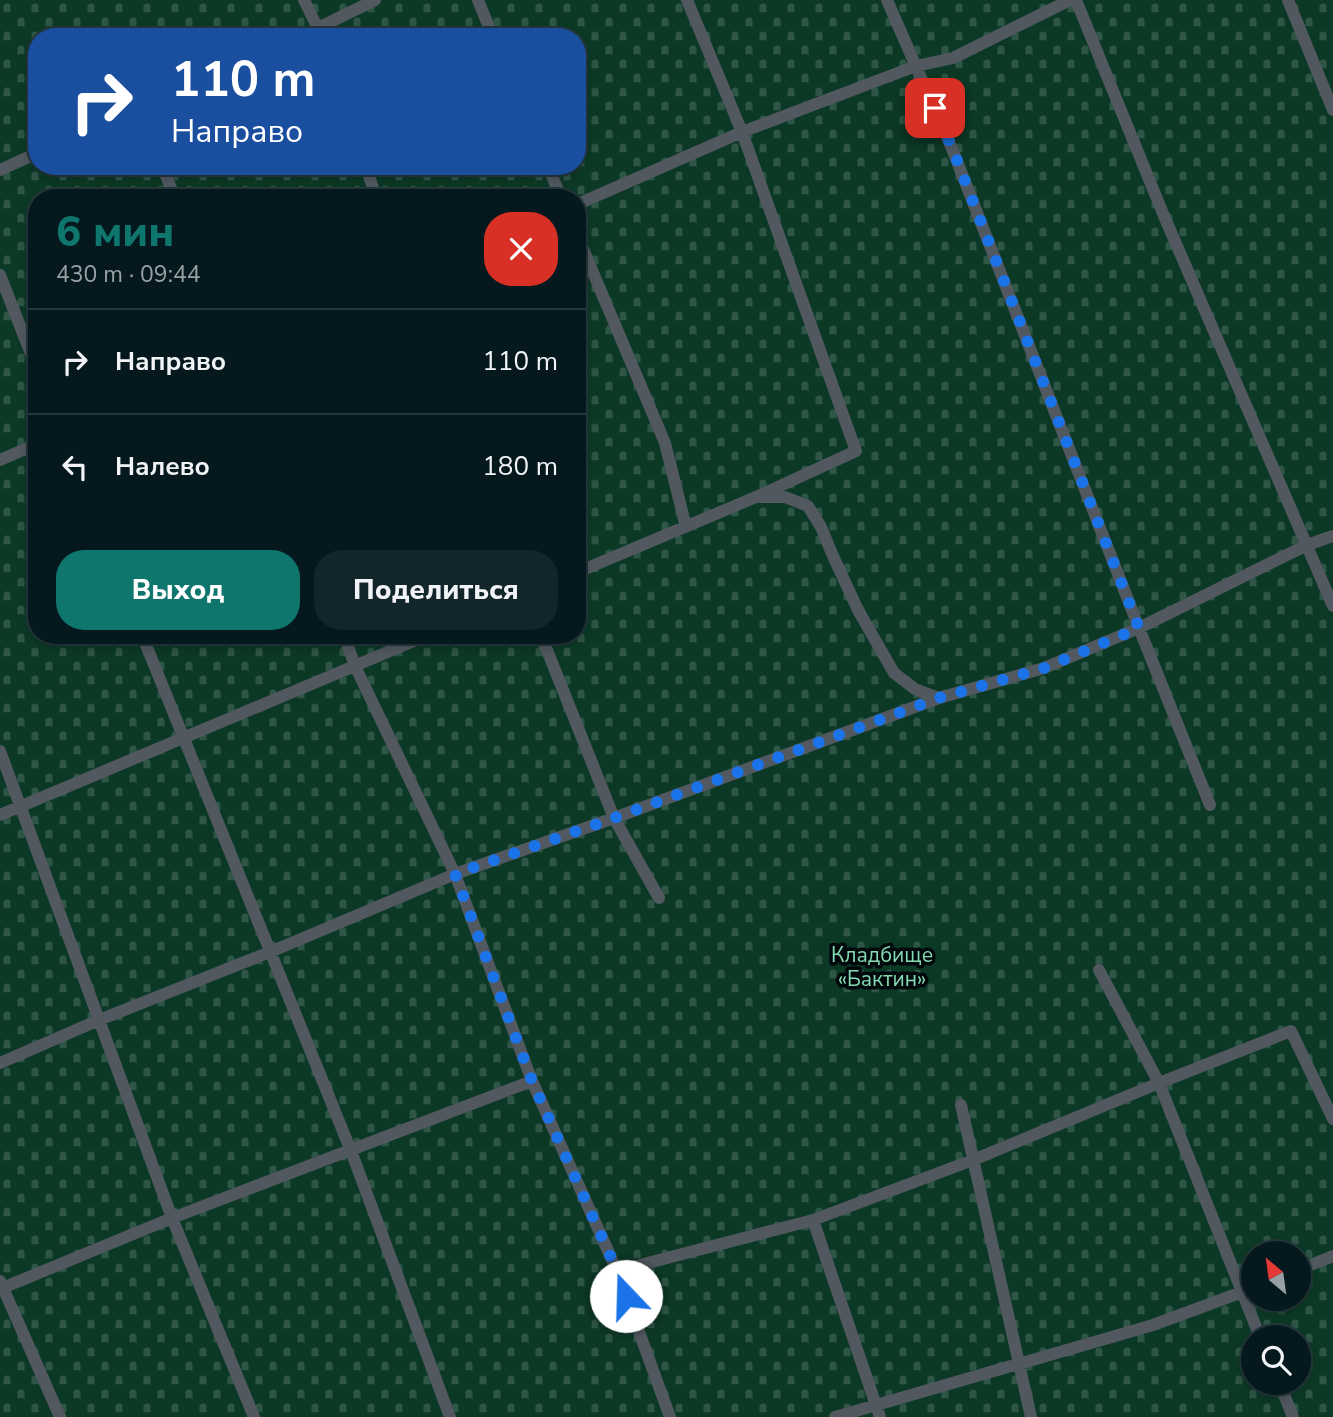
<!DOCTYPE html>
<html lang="ru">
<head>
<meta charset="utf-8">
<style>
	body { margin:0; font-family:"Nunito Sans",sans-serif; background:#12252b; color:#f1f3f6; height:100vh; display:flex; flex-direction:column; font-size:26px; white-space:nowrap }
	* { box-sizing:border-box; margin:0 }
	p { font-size:23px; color:#97a0a4 }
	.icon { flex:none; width:38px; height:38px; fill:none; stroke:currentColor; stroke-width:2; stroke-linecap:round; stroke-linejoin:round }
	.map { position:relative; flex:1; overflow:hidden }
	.drawer { position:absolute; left:28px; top:189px; width:558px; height:455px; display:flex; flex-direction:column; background:#04181e; border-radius:28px; box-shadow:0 4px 10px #0003,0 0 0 2px #25373c }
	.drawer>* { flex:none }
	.top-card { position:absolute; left:28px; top:28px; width:558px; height:147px; border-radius:28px; box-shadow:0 4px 10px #0003,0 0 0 2px #25373c; background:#1a4fa0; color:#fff; overflow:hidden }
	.needle { width:46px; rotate:331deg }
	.fabs { position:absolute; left:1241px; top:1241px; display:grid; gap:14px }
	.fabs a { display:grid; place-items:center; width:70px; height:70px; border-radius:50%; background:#04181e; box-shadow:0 4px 10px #0003,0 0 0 2px #25373c; font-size:35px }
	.pin { position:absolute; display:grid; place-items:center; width:60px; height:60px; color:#fff; margin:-30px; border-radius:14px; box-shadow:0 4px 10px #0006 }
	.me { position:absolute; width:77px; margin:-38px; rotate:339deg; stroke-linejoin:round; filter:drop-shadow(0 0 5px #0008) }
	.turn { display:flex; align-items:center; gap:24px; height:147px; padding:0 28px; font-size:32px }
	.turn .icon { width:91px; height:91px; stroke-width:2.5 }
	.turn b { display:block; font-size:49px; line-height:60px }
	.round { display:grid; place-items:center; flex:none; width:74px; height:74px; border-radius:28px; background:#12252b }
	.summary { display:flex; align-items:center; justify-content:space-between; height:119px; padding:0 28px }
	h1 { font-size:42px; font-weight:800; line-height:52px; color:#0f766e }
	.button { display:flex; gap:14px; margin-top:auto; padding:14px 28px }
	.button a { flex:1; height:80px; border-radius:28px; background:#0f766e; color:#fff; font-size:28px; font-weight:800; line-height:80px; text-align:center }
	.button a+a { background:#12252b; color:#f1f3f6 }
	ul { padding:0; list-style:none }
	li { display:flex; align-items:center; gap:21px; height:105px; padding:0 28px; border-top:2px solid #25373c }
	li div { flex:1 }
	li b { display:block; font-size:26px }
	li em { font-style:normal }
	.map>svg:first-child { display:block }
	.cemetery { fill:url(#cemetery-stones); fill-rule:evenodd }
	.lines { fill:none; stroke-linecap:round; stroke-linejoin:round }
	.lane { stroke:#515860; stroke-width:12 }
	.route { stroke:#1a73e8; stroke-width:12; stroke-dasharray:0 21.6 }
	.labels { text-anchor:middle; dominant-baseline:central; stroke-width:7; stroke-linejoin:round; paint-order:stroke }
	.park-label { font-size:21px; fill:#84dbb1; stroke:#01080c }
</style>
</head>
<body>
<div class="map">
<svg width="1333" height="1417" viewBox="0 0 1333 1417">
	<defs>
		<pattern id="cemetery-stones" width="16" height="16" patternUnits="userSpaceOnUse" patternTransform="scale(1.75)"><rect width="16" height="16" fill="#0c3926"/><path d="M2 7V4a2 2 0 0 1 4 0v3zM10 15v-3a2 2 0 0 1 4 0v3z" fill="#2e5545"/></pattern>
	</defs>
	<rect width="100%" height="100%" fill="#052028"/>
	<path class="cemetery" d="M0,0H1333V1417H0ZM37,37H578V166H37ZM37,198H578V635H37ZM1253,1253H1298V1298H1253ZM1253,1337H1298V1382H1253Z"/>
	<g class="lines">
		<path class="lane" d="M304,0L322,37
			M478,0L493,37
			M887,0L953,151L1139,628L1210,805
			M1076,0L1164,216L1333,606
			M1288,0L1333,110
			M300,37L375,0
			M162,166L175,198
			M366,166L376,198
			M548,166L561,198
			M0,170L37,153
			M578,204L742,132L916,66L953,58L1070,0
			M578,237L665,443L686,527
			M0,275L37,369
			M0,460L37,444
			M760,497H785L808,506L821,527L833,556L858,610L894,673L915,689L939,698
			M578,572L756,497L856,451L742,132L687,0
			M142,635L351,1151L450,1417
			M344,635L355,666L455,874L532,1081L617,1271L670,1417
			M541,635L614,818L659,898
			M0,751L172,1218L254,1417
			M0,815L428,635
			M1099,970L1159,1083L1260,1337
			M0,1063L99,1020L270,952L455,874L614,818L939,698L1044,668L1139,628L1307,545L1333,536
			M961,1105L1031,1417
			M813,1220L880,1417
			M1298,1270L1333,1256
			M617,1271L813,1220L973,1160L1159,1083L1291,1031L1333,1119
			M0,1281L60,1417
			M0,1289L172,1218L532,1081
			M1279,1382L1293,1417
			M835,1417L1153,1325L1253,1288"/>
	</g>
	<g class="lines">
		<path class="route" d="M626,1296L617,1271L532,1081L455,874L614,818L939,698L1044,668L1139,628L953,150L935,108"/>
	</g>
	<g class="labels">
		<g class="park-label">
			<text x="882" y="955">Кладбище<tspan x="882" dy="24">«Бактин»</tspan></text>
		</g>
	</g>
</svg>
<div class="fabs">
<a><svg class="needle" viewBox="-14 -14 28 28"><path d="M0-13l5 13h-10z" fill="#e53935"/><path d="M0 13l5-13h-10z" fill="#97a0a4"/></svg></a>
<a><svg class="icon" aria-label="search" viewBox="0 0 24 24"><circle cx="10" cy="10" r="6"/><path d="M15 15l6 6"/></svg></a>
</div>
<div class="pin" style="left:935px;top:108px;background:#d93025"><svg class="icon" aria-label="arrive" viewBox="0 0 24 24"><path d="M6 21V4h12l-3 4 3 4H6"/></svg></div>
<svg class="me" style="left:626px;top:1296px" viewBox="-20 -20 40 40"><circle r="19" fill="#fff"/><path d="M0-13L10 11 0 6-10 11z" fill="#1a73e8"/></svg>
<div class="top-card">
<div class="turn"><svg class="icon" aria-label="right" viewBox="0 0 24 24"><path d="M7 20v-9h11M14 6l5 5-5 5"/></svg><div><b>110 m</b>Направо</div></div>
</div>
<section class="drawer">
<div class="summary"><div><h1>6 мин</h1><p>430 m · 09:44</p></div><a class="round" style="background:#d93025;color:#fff"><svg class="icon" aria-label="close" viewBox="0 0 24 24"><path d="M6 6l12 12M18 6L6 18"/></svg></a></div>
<ul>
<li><svg class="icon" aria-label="right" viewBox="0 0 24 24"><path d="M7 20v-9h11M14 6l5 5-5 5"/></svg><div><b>Направо</b></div><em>110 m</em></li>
<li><svg class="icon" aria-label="left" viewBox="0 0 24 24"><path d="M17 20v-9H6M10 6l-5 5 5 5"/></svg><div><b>Налево</b></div><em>180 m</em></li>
</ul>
<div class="button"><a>Выход</a><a>Поделиться</a></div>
</section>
</div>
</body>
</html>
